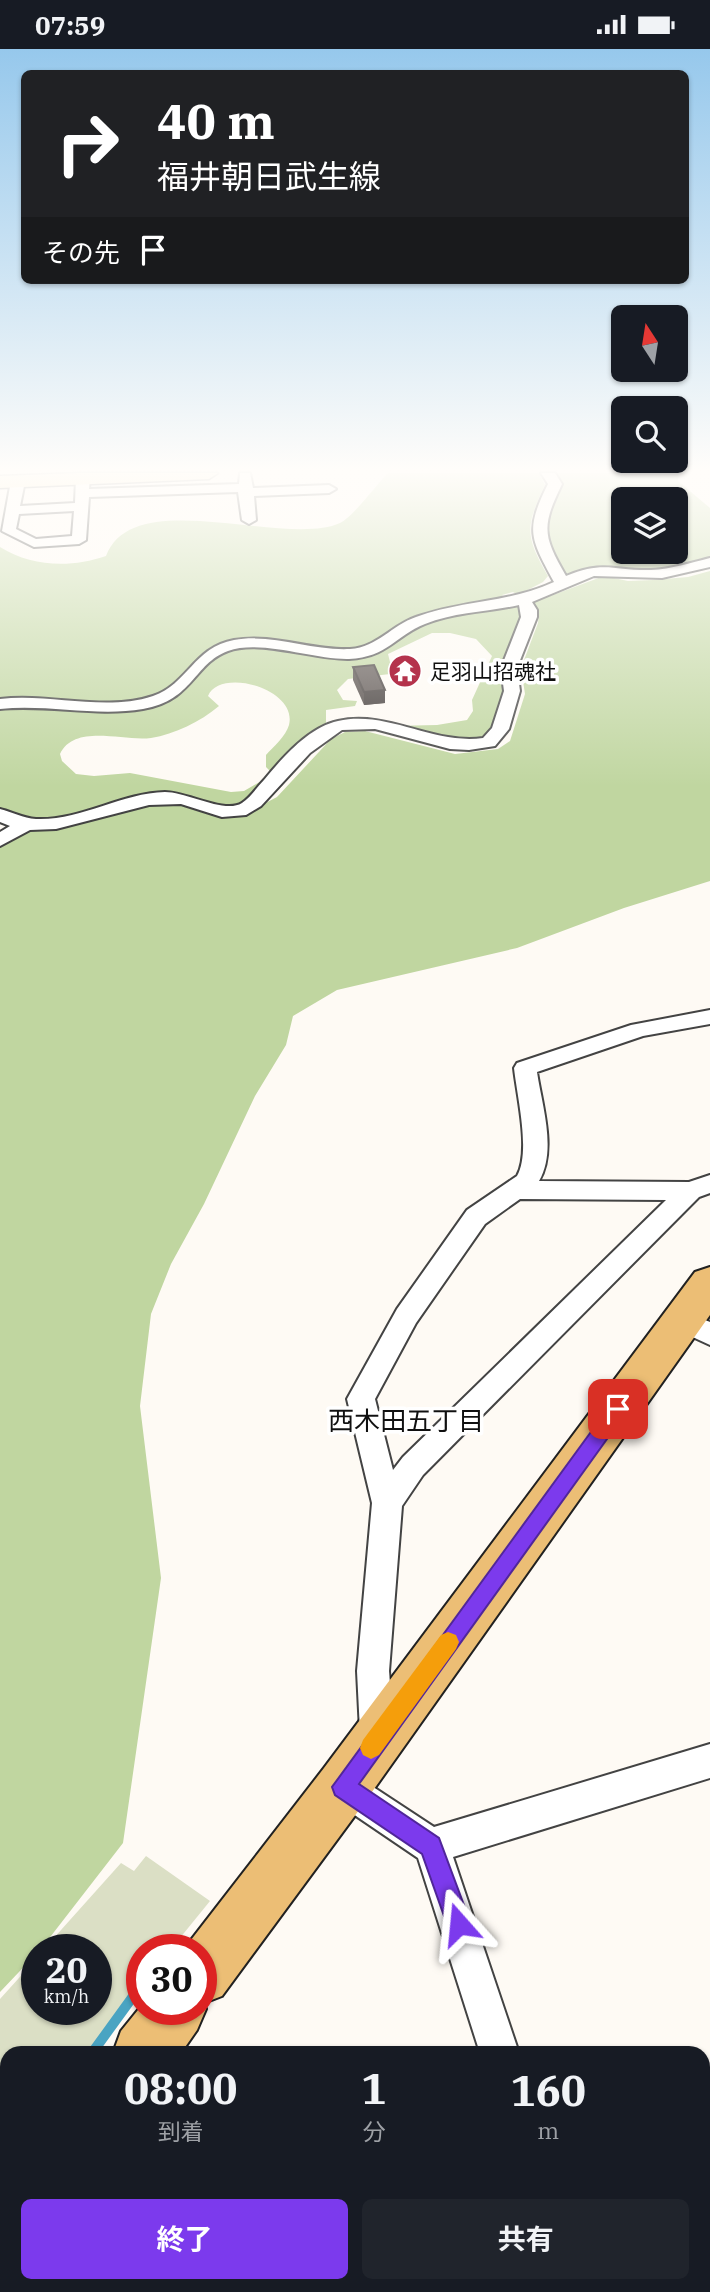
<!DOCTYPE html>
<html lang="ja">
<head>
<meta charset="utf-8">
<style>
	body { margin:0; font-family:"IBM Plex Serif","Noto Sans JP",serif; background:#20242c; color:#f1f3f6; height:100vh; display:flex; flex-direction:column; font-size:26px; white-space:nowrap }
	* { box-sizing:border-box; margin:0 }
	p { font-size:23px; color:#9ea1a6 }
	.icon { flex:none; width:38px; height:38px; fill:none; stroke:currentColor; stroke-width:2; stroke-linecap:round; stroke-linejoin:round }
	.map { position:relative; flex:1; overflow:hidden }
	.side { position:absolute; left:0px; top:1997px; width:710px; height:247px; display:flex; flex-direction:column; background:#171b24; border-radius:21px 21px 0 0; box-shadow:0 2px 5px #0004 }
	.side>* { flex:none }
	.hud { position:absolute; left:21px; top:21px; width:668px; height:214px; border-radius:10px; box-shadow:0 2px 5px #0004; background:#202124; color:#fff; overflow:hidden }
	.needle { width:46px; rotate:348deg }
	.tools { position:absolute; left:611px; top:256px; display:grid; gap:14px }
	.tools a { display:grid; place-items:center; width:77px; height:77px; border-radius:10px; background:#171b24; box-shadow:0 2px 5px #0004; font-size:35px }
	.speed { position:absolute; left:21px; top:1885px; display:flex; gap:14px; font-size:35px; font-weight:700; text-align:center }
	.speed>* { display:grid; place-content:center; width:91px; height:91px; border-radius:50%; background:#171b24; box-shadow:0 2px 5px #0004; line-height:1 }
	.speed small { font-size:18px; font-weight:400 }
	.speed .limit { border:10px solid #d22; background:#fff; color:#111 }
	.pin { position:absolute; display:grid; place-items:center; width:60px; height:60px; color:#fff; margin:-30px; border-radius:14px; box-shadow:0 4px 10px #0006 }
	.me { position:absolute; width:77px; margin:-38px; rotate:342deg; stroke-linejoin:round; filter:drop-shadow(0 0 5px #0008) }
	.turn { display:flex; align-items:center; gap:24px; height:147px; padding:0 21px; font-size:32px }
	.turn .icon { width:91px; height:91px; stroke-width:2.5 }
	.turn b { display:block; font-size:49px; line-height:60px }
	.then { display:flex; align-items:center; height:66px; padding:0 21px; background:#0003; gap:14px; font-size:26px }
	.eta { display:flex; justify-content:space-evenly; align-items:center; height:119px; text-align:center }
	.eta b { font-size:42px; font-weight:700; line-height:49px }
	.action { display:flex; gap:14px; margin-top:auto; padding:14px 21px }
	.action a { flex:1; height:80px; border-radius:10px; background:#7c3aed; color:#fff; font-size:28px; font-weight:700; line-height:80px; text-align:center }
	.action a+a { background:#20242c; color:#f1f3f6 }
	.status { display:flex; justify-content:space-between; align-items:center; height:49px; padding:0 35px; background:#171b24; direction:ltr }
	.status svg { height:19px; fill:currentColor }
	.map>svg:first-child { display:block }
	.forest { fill:#c0d6a0; fill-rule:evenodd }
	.cemetery { fill:#dbdfc5 }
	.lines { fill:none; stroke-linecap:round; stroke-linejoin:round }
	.stream { stroke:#4aa4c2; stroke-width:10 }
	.street-casing { stroke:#434343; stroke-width:4 }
	.secondary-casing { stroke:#323232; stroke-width:3 }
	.primary-casing { stroke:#212121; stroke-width:4 }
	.street { fill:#fff; fill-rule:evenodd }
	.secondary { fill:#f8e7b5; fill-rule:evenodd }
	.primary { fill:#ecbe75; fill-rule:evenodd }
	.wall { fill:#4c4542 }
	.shaded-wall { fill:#3e3836 }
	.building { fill:#58504d; stroke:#3e3836; stroke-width:2 }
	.route { fill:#7c3aed; stroke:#51269a; stroke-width:2 }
	.slow { fill:#f59e0b }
	.labels { text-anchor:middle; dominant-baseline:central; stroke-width:7; stroke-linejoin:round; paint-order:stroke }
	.far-poi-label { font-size:21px; fill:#101010; stroke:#fff; text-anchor:start }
	.neighbourhood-label { font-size:26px; fill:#101010; stroke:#fff }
</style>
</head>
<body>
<div class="status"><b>07:59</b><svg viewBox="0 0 49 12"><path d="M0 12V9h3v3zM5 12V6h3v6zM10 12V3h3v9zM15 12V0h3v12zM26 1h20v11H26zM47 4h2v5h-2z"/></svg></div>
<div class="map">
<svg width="710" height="2243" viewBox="0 0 710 2243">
	<rect width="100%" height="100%" fill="#fefaf4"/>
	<path class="forest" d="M388,424H539L545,436C525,478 525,487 548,527L543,533L518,546L513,543L502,546L505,549L412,569L369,598L345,602L239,590C229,592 217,594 208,600C190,612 184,638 162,645C128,657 96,653 60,651C40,649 20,651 0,653V498C32,518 71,519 106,507C133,435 285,499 340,474C353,468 376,436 388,424Z
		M555,424H680L678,432L710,459V508C675,526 639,520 602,518C591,517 576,527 566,531L548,495L549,461L562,435ZM623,450H676V502H623Z
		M710,522V832L624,859L517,899L337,941L293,967L286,996L255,1047L204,1155L171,1215L151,1265L140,1357L161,1529L123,1794L44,1896L37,1900V1904L0,1943V797L25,778L160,752L252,761L277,748L331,690L345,683L365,682L455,705L498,700L510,692L525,645L521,619L538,574L539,562L534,553L604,527L628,532L653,531L688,528Z
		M514,555L523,561V569C513,592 495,617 507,642L490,689L466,694L392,677L437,676L467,671L473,662L472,651L492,607L476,590L450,584H432L388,605L390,613L396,619L390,625L348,630L337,641L343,651L357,652L355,657L326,661V678L273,725L266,718V706C273,698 286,687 289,676C298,639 219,618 208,647L219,657C200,673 175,685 151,689C124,693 75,674 60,705L62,712L76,725L94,727L130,724L231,743L244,742L268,728L246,755L233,759L153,745L122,750L72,768L27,773L0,761V658L94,659L173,648L184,641L218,603L243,598L337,609L427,572Z"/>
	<path class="cemetery" d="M146,1807L210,1852L171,1900H142V1937L87,2004H7V2103L0,2111V1950L37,1909V1960H96V1900H44L121,1814L134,1822Z"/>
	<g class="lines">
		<path class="stream" d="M92,2004L142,1935
			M0,2131L7,2121"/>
		<defs>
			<path id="street" d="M240,424H250L253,439L329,436L336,440L329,444L254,447L256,471L249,475L242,471L238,443L89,448L86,491L79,495L34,498L2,482L11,432L18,428L25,432L20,457L75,454L76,429L83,425L90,429L89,440L239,435ZM74,462L72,487L36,490L16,480L19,465Z
				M541,424H555L562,435C541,478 543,487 566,527C604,511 614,522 651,521C672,520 690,514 710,509V518L662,529L594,527L532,553L537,561V568L517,619L520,642L509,680L495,697L469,701L450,700L375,680L342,681L310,704L261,757L246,766L222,768L181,755L149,756L56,780L30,781L0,797V783L10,777L0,773V760C12,763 23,769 36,770C80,772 121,744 165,743C187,743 225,765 242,754C251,748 257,738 264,731C282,709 309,678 338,672C388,661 433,696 483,689L492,679L504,642L501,619L521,568L519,556C488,563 455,563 425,575C395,587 388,608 349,610C314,611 261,590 228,602C193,615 194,651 143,660C96,668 48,655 0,660V650C50,644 105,663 153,647C188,635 194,598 234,591C273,584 312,602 350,600C378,598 392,576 416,568C462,551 509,554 554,533C530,489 525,481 548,435Z
				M710,961V975L643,987L537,1023C542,1057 557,1101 539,1132L689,1133L710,1126V1144L699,1148L423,1426L402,1457L389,1622L394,1682L389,1694L377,1698L365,1694L360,1682L357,1622L372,1454L347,1350L397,1260L467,1161L517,1127C531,1103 517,1047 514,1019L517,1014L631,976ZM520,1150L666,1151L403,1408L393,1421L375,1350L416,1274L485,1175Z
				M683,1262L710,1273V1296L673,1279L670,1272L673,1265Z
				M710,1695V1729L453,1808L519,2004H480L418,1809L331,1750L326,1738L331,1726L343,1721L355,1726L434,1778Z
				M710,2072V2112L704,2113V2073Z
				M302,2236H346L343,2243H300Z
				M553,2236H596L598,2243H556Z"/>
			<path id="secondary" d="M79,424H218L209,430L0,439V427Z"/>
			<path id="primary" d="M710,1218V1266L362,1757L222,1947L204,1954L206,1960L197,1981L181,2004H113L121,1982L142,1956V1960H201V1900H184L324,1719L695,1223Z
				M7,2153V2226L0,2229V2156Z"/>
		</defs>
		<use href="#street" class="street-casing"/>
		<use href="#secondary" class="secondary-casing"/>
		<use href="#primary" class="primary-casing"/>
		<use href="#street" class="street"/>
		<use href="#secondary" class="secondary"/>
		<use href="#primary" class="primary"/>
	</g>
	<path class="wall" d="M353,618L385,654L364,656L353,631Z"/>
	<path class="shaded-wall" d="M385,641V654L364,656V643Z"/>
	<path class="building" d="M374,616L385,641L364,643L353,618Z"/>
	<linearGradient id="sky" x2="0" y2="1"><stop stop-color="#96c8ec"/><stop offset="0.57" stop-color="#fffdfa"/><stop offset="1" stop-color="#fffdfa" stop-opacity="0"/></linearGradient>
	<rect width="710" height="738" fill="url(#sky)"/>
	<path class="route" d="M618,1352L625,1354L628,1360L625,1365L359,1735L439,1789L471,1875L467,1884L459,1887L450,1884L422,1805L335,1746L332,1738L612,1354Z"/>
	<path class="slow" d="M448,1583L456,1586L459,1593L456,1600L379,1706L371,1710L363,1706L360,1699L363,1691L441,1586Z"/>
	<defs>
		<symbol id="temple-disc" viewBox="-11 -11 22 22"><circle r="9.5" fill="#b4334c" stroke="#fff"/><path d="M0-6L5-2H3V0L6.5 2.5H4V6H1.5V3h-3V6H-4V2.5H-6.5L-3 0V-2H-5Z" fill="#fff"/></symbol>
	</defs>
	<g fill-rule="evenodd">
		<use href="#temple-disc" x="386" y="603" width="38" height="38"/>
	</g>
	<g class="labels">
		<g class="far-poi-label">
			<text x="430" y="622">足羽山招魂社</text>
		</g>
		<g class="neighbourhood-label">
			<text x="406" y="1371">西木田五丁目</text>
		</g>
	</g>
</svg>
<div class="tools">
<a><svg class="needle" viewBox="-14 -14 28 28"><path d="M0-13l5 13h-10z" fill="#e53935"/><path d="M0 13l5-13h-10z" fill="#9ea1a6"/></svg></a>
<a><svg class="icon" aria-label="search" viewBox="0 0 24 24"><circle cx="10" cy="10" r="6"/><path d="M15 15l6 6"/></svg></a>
<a><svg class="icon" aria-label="layers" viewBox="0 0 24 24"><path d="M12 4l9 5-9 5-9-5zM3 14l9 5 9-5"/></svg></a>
</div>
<div class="speed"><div>20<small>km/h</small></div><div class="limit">30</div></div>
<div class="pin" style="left:618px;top:1360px;background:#d93025"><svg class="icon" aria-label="arrive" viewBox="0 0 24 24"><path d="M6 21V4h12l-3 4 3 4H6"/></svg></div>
<svg class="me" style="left:459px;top:1875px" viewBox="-20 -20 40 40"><path d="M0-17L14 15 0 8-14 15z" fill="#7c3aed" stroke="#fff" stroke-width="4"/></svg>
<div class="hud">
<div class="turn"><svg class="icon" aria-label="right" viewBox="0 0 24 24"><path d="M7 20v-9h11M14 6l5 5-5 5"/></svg><div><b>40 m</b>福井朝日武生線</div></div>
<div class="then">その先<svg class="icon" aria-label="arrive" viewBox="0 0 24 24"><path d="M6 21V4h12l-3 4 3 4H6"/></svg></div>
</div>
<section class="side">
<div class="eta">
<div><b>08:00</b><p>到着</p></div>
<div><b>1</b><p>分</p></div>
<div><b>160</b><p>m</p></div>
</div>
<div class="action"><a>終了</a><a>共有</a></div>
</section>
</div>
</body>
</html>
